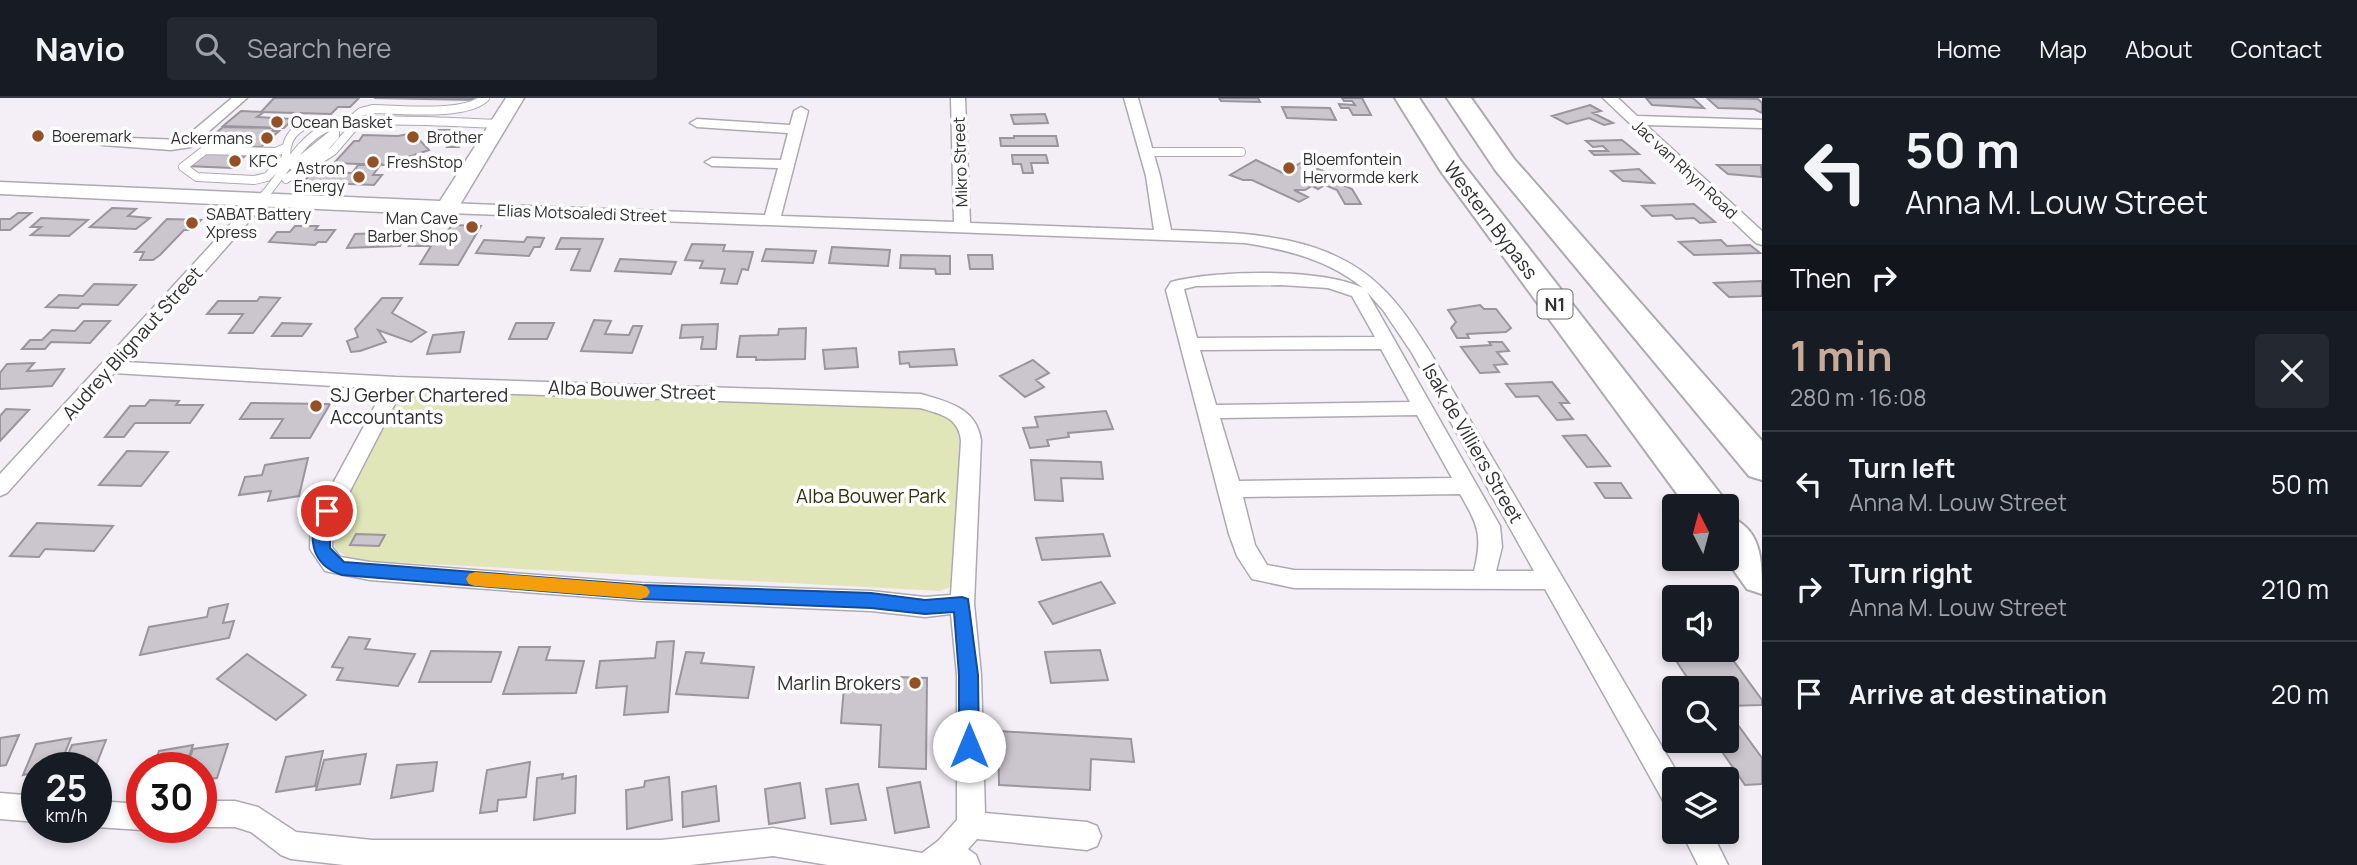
<!DOCTYPE html>
<html lang="en">
<head>
<meta charset="utf-8">
<style>
	body { margin:0; font-family:Manrope,sans-serif; background:#242831; color:#f1f3f6; height:100vh; display:flex; flex-direction:column; font-size:26px; white-space:nowrap }
	* { box-sizing:border-box; margin:0 }
	p { font-size:23px; color:#9ea1a6 }
	.icon { flex:none; width:38px; height:38px; fill:none; stroke:currentColor; stroke-width:2; stroke-linecap:round; stroke-linejoin:round }
	.map { position:relative; flex:1; overflow:hidden }
	.details { display:flex; flex-direction:column; background:#171b24; width:595px }
	.details>* { flex:none }
	.guide { background:#171b24; color:#f1f3f6; overflow:hidden }
	.needle { width:46px; rotate:354deg }
	.tools { position:absolute; left:1662px; top:396px; display:grid; gap:14px }
	.tools a { display:grid; place-items:center; width:77px; height:77px; border-radius:7px; background:#171b24; box-shadow:0 4px 10px #0003; font-size:35px }
	.speed { position:absolute; left:21px; top:654px; display:flex; gap:14px; font-size:35px; font-weight:700; text-align:center }
	.speed>* { display:grid; place-content:center; width:91px; height:91px; border-radius:50%; background:#171b24; box-shadow:0 4px 10px #0003; line-height:1 }
	.speed small { font-size:18px; font-weight:400 }
	.speed .limit { border:10px solid #d22; background:#fff; color:#111 }
	.pin { position:absolute; display:grid; place-items:center; width:60px; height:60px; color:#fff; margin:-30px; border:4px solid #fff; border-radius:50%; box-shadow:0 2px 7px #0007 }
	.me { position:absolute; width:77px; margin:-38px; rotate:0deg; stroke-linejoin:round; filter:drop-shadow(0 0 5px #0008) }
	.turn { display:flex; align-items:center; gap:24px; height:147px; padding:0 28px; font-size:32px }
	.turn .icon { width:91px; height:91px; stroke-width:2.5 }
	.turn b { display:block; font-size:49px; line-height:60px }
	.then { display:flex; align-items:center; height:66px; padding:0 28px; background:#0003; gap:14px; font-size:26px }
	.round { display:grid; place-items:center; flex:none; width:74px; height:74px; border-radius:7px; background:#242831 }
	.head { display:flex; align-items:center; justify-content:space-between; height:119px; padding:0 28px }
	h1 { font-size:42px; font-weight:700; line-height:52px; color:#c8aa98 }
	ul { padding:0; list-style:none }
	li { display:flex; align-items:center; gap:21px; height:105px; padding:0 28px; border-top:2px solid #363941 }
	li div { flex:1 }
	li b { display:block; font-size:26px }
	li em { font-style:normal }
	header { display:flex; align-items:center; gap:42px; box-sizing:border-box; height:98px; padding:0 35px; background:#171b24; border-bottom:2px solid #363941 }
	header strong { font-size:33px }
	nav { display:flex; gap:38px; margin-inline-start:auto; font-size:24px }
	.search { width:490px; height:63px; background:#242831; display:flex; align-items:center; gap:18px; box-sizing:border-box; padding:0 24px; border-radius:7px; color:#9ea1a6; font-size:26px }
	main { display:flex; flex:1; min-height:0 }
	.map>svg:first-child { display:block }
	.green { fill:#e1e6b9 }
	.building { fill:#cbc5cd; stroke:#9a959d; stroke-width:2 }
	.lines { fill:none; stroke-linecap:round; stroke-linejoin:round }
	.lane-casing { stroke:#aea9b1; stroke-width:10 }
	.street-casing { stroke:#aea9b1; stroke-width:3 }
	.secondary-casing { stroke:#aea9b1; stroke-width:3 }
	.highway-casing { stroke:#aea9b1; stroke-width:4 }
	.lane { stroke:#fff; stroke-width:8 }
	.street { fill:#fff; fill-rule:evenodd }
	.secondary { fill:#fff; fill-rule:evenodd }
	.highway { fill:#fff; fill-rule:evenodd }
	.route { fill:#1a73e8; stroke:#114b97; stroke-width:2 }
	.slow { fill:#f59e0b }
	.poi-dot { fill:#955124; stroke:#fefefe; stroke-width:2.5 }
	.labels { text-anchor:middle; dominant-baseline:central; stroke-width:7; stroke-linejoin:round; paint-order:stroke }
	.far-poi-label { font-size:16px; fill:#312f32; stroke:#fefefe; text-anchor:start }
	.far-street-label { font-size:16px; fill:#312f32; stroke:#fefefe }
	.shield { fill:#fefefe; stroke:#6e6d6f; stroke-width:2 }
	.shield-label { font-size:18px; font-weight:bold; fill:#312f32 }
	.street-label { font-size:19px; fill:#312f32; stroke:#fefefe }
	.poi-label { font-size:19px; fill:#312f32; stroke:#fefefe; text-anchor:start }
	.park-label { font-size:19px; fill:#31330b; stroke:#fefefe }
</style>
</head>
<body>
<header>
<strong>Navio</strong>
<div class="search"><svg class="icon" aria-label="search" viewBox="0 0 24 24"><circle cx="10" cy="10" r="6"/><path d="M15 15l6 6"/></svg>Search here</div>
<nav><a>Home</a><a>Map</a><a>About</a><a>Contact</a></nav>
</header>
<main>
<div class="map">
<svg width="1762" height="767" viewBox="0 0 1762 767">
	<rect width="100%" height="100%" fill="#f4eff7"/>
	<path class="green" d="M407,286L929,310L952,319L964,330V484L940,493L352,462L336,452L331,432Z"/>
	<path class="building" d="M274,0H359L350,9H338L331,16L261,14Z
		M374,0H474L473,2Z
		M1219,0H1258L1260,4L1221,3Z
		M1342,0H1362L1371,17H1353L1349,10H1341L1339,6L1355,7L1352,3H1344Z
		M1646,0H1693L1704,10L1652,7Z
		M1707,0L1758,1L1762,5V15L1754,11L1718,10Z
		M1590,7L1601,13L1593,15L1613,25L1604,27L1589,20L1567,26L1552,18Z
		M1282,9L1330,10L1336,22L1287,20Z
		M241,13L264,14L257,19L293,21L284,30L223,28Z
		M1045,16L1048,25L1014,26L1011,17Z
		M223,29L274,30L272,33H279L261,49L202,47Z
		M434,32H449L447,35H467L459,49H447L452,41H443L445,38L430,37Z
		M413,35L429,52L385,67L334,65L354,43H359L363,37L398,38Z
		M1014,38H1056L1058,48H1001L1000,40H1014Z
		M1622,42L1639,56L1594,57L1590,53H1608L1603,48L1593,49L1586,43Z
		M205,52L249,54L232,70L187,68Z
		M1012,57H1046L1048,65H1031L1033,75H1023L1021,66H1013Z
		M1256,62L1283,75L1302,64L1323,73L1318,76L1352,91L1361,106H1345L1337,92L1325,87L1318,91L1312,88L1305,92H1294L1308,99L1299,104L1252,82H1243L1230,77Z
		M359,66H381L373,77H382L374,87L303,84L313,74L352,75Z
		M1717,67H1761L1762,79L1728,76Z
		M1639,71L1654,85L1623,83L1611,73Z
		M1694,106L1715,124L1700,125L1694,120L1676,121L1672,117L1652,118L1642,108Z
		M112,110L136,111L128,118L150,120L136,131L90,129Z
		M18,115H31L10,132H0V121H10Z
		M41,120L88,122L69,138L31,137L41,129H31Z
		M167,121L201,122L192,132H184L160,157L153,162H140L144,154H135Z
		M452,127L481,128L458,167L420,166L431,148H409L418,134H447Z
		M295,128H318L315,132H335L326,144H318L315,147L269,144L277,134H290Z
		M407,134L400,148L347,150L355,136Z
		M527,139L544,140L540,149H534L529,158L476,155L484,142L524,144Z
		M561,140L603,141L590,173L571,172L580,151H556Z
		M1721,142L1727,148L1750,147L1760,155L1694,157L1679,144Z
		M692,146L725,147L723,153L753,154L748,172L742,171L737,186L721,185L725,171L700,170L703,163L685,162Z
		M832,149L890,152L888,168L829,165Z
		M766,151L816,153L813,165L762,163Z
		M901,157L950,158V176H936L935,171L900,170Z
		M968,157H992L993,171H970Z
		M620,161L676,164L671,176L615,173Z
		M1762,183V198L1729,199L1714,185Z
		M94,186L136,187L118,207L82,206L78,210L46,209L59,197L83,198Z
		M260,199L280,200L253,235H229L243,216H207L218,203H257Z
		M382,200H402L392,215L426,234L411,244L378,232L386,244L360,253L351,254L347,243L358,239L355,231Z
		M1480,207L1484,211H1496L1511,230L1506,234L1467,236L1469,240H1457L1451,230L1456,224L1448,212Z
		M594,222L611,223L605,236L629,237L633,228H642L632,255L581,253Z
		M84,223H110L90,245L51,244L45,251H22L30,242H42L52,232L75,233Z
		M282,225L311,226L302,238H272Z
		M516,225H554L547,241H509Z
		M718,226L716,251H701L703,239L680,240L682,227Z
		M806,230L805,261L756,262V259H737L740,238L778,237L779,231Z
		M464,234L460,254L427,256L433,237Z
		M1489,244H1502L1509,253L1497,254L1507,266L1494,267L1499,274L1480,275L1461,249L1491,247Z
		M856,250L858,269L825,271L823,252Z
		M954,251L957,267L910,269L909,265L900,266L899,254Z
		M1033,262L1049,275L1036,282L1044,289L1025,299L1000,278Z
		M34,265L27,273L64,271L52,288L0,291V275L7,266Z
		M1552,284L1569,305H1560L1573,321L1557,322L1538,298L1516,299L1506,286Z
		M150,302L179,303L176,307H203L190,325H135L124,339H105L130,308H145Z
		M251,305L330,306L310,340H271L283,321H240Z
		M6,311L29,312L0,343V318Z
		M1106,313L1113,331L1068,335L1069,339L1047,342L1049,348L1030,350L1023,330L1038,329L1035,319Z
		M1586,337L1610,368L1587,369L1563,338Z
		M127,353L168,354L141,388L99,387Z
		M308,360L299,398L268,403L271,393L239,397L245,379L262,377L265,367Z
		M1031,362L1101,364L1103,381L1061,380L1063,403L1035,402Z
		M1595,385H1621L1631,400H1605Z
		M37,425L113,428L94,453L45,451L39,459L10,458Z
		M356,436L385,437L379,448L350,447Z
		M1103,436L1110,458L1042,462L1036,440Z
		M1101,484L1115,505L1053,526L1039,504Z
		M228,506L223,525L234,523L229,540L140,557L149,529L207,519L209,510Z
		M349,539L370,541L365,551L415,556L398,588L337,582L343,570L332,569Z
		M674,543L668,614L624,617L627,588L596,590L600,563L655,560L657,544Z
		M519,549H550L546,562L584,563L576,595L503,596Z
		M1725,551L1762,602V607L1727,608V590H1694L1669,552Z
		M1100,552L1108,582L1051,585L1045,554Z
		M431,553L501,554L491,584H419Z
		M686,554L704,555L701,565L754,569L748,600L676,596Z
		M247,556L306,597L276,622L217,581Z
		M897,579L927,580L926,671L879,669L881,627L841,625L844,589L896,592Z
		M1738,627L1762,660V686L1745,687L1714,642H1727V628Z
		M998,633L1131,641L1134,664L1091,661L1090,692L999,687Z
		M19,637L6,667L0,668V640Z
		M71,640L59,670H37V674L23,677L36,646Z
		M106,642L95,670H62L72,647Z
		M228,646L217,680L201,682V670H186L193,651Z
		M193,647L185,670H153L159,653Z
		M323,653L315,688L276,694L286,659Z
		M366,656L360,686L316,692L324,662Z
		M437,664L433,693L391,700L397,667Z
		M530,664L526,699L498,702L497,713L480,715L487,672Z
		M563,676L562,681L576,678L575,715L534,722L537,680Z
		M669,679L672,722L627,731L626,692L644,689L645,683Z
		M920,684L929,729L895,735L887,690Z
		M800,685L805,720L769,726L765,691Z
		M858,686L866,722L831,726L826,691Z
		M716,688L719,723L683,729L682,694Z"/>
	<g class="lines">
		<defs>
			<path id="lane" d="M347,26L361,14L372,11C402,11 463,19 485,0
				M285,50L276,54L205,52L183,69L197,79L254,82L267,79L286,60C285,33 305,20 331,28
				M1146,54H1241
				M319,62L333,53L357,25
				M286,81L313,62L335,38V34L293,68
				M262,100C282,79 297,45 324,31C353,16 460,25 497,26"/>
			<path id="street" d="M232,0H247L191,49L171,52L102,47L95,43L102,39L182,42Z
				M951,0H965L970,125L1154,132L1146,78L1124,0H1138L1160,78L1171,132C1243,135 1327,135 1382,190C1401,208 1416,232 1430,254L1681,681H1675V710L1665,706L1545,491L1294,490L1252,481L1237,458L1229,436L1166,192L1171,184C1216,172 1320,170 1363,190C1329,162 1288,152 1245,145L447,115L439,110L447,105L765,117L778,70L712,68L705,64L712,60L781,62L788,35L697,29L690,25L697,21L790,27L794,13L801,9L808,13L781,118L954,124ZM1281,187L1328,190L1352,198L1375,239L1197,240L1184,191L1196,188ZM1367,194L1383,212L1412,255L1534,473H1496L1502,449L1500,428ZM1381,251L1410,304L1216,307L1200,252ZM1417,317L1452,380L1239,383L1220,320ZM1460,396C1478,427 1483,437 1474,473L1294,472L1267,467L1255,447L1243,399Z
				M1603,0H1618L1637,18L1762,22V30L1646,27L1762,133V147L1756,145Z
				M262,95L267,97L270,100L267,103L125,264L396,279L921,296C948,304 977,310 981,343L974,506L981,577L985,715L1087,724L1097,728L1101,738L1097,748L1087,752L977,741L968,751L976,757L980,767H828L773,758L690,767H344L291,761L281,757L251,734L235,729H201V703H235L258,709L296,734L372,742H661L773,730L922,755L938,743L957,722V577L951,516L925,519L871,513L642,503L370,482L325,473L310,451L311,426L384,291L114,275L7,395L0,398V376L257,97ZM402,292L920,310C940,316 959,319 961,343L951,497L925,499L871,493L642,485L370,464L340,459L332,449L333,426Z
				M0,695L37,698V724L0,721Z
				M96,703L142,706V730H149L142,732L96,729Z
				M1681,733H1711L1728,767H1698Z"/>
			<path id="secondary" d="M506,0H524L455,115L447,117L0,96V84L440,103Z"/>
			<path id="highway" d="M1395,0H1419L1460,62L1722,398L1728,408L1727,409L1686,408L1440,72Z
				M1447,0H1471L1514,61L1762,343V382L1749,378L1496,73Z
				M1727,418C1762,430 1762,462 1762,496L1747,491L1725,460H1727Z"/>
		</defs>
		<use href="#lane" class="lane-casing"/>
		<use href="#street" class="street-casing"/>
		<use href="#secondary" class="secondary-casing"/>
		<use href="#highway" class="highway-casing"/>
		<use href="#lane" class="lane"/>
		<use href="#street" class="street"/>
		<use href="#secondary" class="secondary"/>
		<use href="#highway" class="highway"/>
	</g>
	<path class="route" d="M327,406L335,413L330,426V450L344,464L642,487L871,495L925,502L962,499L968,501L978,577L979,648L976,654L969,657L962,654L959,648V577L954,514L925,516L871,510L642,501L342,477C310,467 306,437 321,408Z"/>
	<path class="slow" d="M475,474L641,487L647,489L650,494L647,499L641,501L475,488L469,486L466,481L469,476Z"/>
	<g class="poi-dot">
		<circle cx="277" cy="24" r="7"/>
		<circle cx="38" cy="38" r="7"/>
		<circle cx="413" cy="39" r="7"/>
		<circle cx="267" cy="40" r="7"/>
		<circle cx="235" cy="63" r="7"/>
		<circle cx="373" cy="64" r="7"/>
		<circle cx="1289" cy="70" r="7"/>
		<circle cx="359" cy="79" r="7"/>
		<circle cx="192" cy="125" r="7"/>
		<circle cx="472" cy="129" r="7"/>
		<circle cx="316" cy="308" r="7"/>
		<circle cx="915" cy="585" r="7"/>
	</g>
	<g class="labels">
		<g class="far-poi-label">
			<text x="291" y="24">Ocean Basket</text>
			<text x="52" y="38">Boeremark</text>
			<text x="427" y="39">Brother</text>
			<text x="253" y="40" text-anchor="end">Ackermans</text>
			<text x="1303" y="61">Bloemfontein<tspan x="1303" dy="18">Hervormde kerk</tspan></text>
			<text x="249" y="63">KFC</text>
			<text x="387" y="64">FreshStop</text>
			<text x="345" y="70" text-anchor="end">Astron<tspan x="345" dy="18">Energy</tspan></text>
			<text x="206" y="116">SABAT Battery<tspan x="206" dy="18">Xpress</tspan></text>
			<text x="458" y="120" text-anchor="end">Man Cave<tspan x="458" dy="18">Barber Shop</tspan></text>
		</g>
		<g class="far-street-label">
			<text transform="translate(960 64) rotate(-92)">Mikro Street</text>
			<text transform="translate(1685 71) rotate(43)">Jac van Rhyn Road</text>
			<text transform="translate(582 115) rotate(2)">Elias Motsoaledi Street</text>
		</g>
		<rect class="shield" x="1537.5" y="191.5" width="35" height="29" rx="5"/>
		<g class="shield-label">
			<text x="1555" y="206">N1</text>
		</g>
		<g class="street-label">
			<text transform="translate(1491 122) rotate(53)">Western Bypass</text>
			<text transform="translate(132 245) rotate(-48)">Audrey Blignaut Street</text>
			<text transform="translate(632 292) rotate(2)">Alba Bouwer Street</text>
			<text transform="translate(1473 345) rotate(60)">Isak de Villiers Street</text>
		</g>
		<g class="poi-label">
			<text x="330" y="297">SJ Gerber Chartered<tspan x="330" dy="22">Accountants</tspan></text>
			<text x="901" y="585" text-anchor="end">Marlin Brokers</text>
		</g>
		<g class="park-label">
			<text x="871" y="398">Alba Bouwer Park</text>
		</g>
	</g>
</svg>
<div class="tools">
<a><svg class="needle" viewBox="-14 -14 28 28"><path d="M0-13l5 13h-10z" fill="#e53935"/><path d="M0 13l5-13h-10z" fill="#9ea1a6"/></svg></a>
<a><svg class="icon" aria-label="sound" viewBox="0 0 24 24"><path d="M4 9h4l5-4v14l-5-4H4zM17 9q2 3 0 6"/></svg></a>
<a><svg class="icon" aria-label="search" viewBox="0 0 24 24"><circle cx="10" cy="10" r="6"/><path d="M15 15l6 6"/></svg></a>
<a><svg class="icon" aria-label="layers" viewBox="0 0 24 24"><path d="M12 4l9 5-9 5-9-5zM3 14l9 5 9-5"/></svg></a>
</div>
<div class="speed"><div>25<small>km/h</small></div><div class="limit">30</div></div>
<div class="pin" style="left:327px;top:413px;background:#d93025"><svg class="icon" aria-label="arrive" viewBox="0 0 24 24"><path d="M6 21V4h12l-3 4 3 4H6"/></svg></div>
<svg class="me" style="left:969px;top:648px" viewBox="-20 -20 40 40"><circle r="19" fill="#fff"/><path d="M0-13L10 11 0 6-10 11z" fill="#1a73e8"/></svg>
</div>
<section class="details">
<div class="guide">
<div class="turn"><svg class="icon" aria-label="left" viewBox="0 0 24 24"><path d="M17 20v-9H6M10 6l-5 5 5 5"/></svg><div><b>50 m</b>Anna M. Louw Street</div></div>
<div class="then">Then<svg class="icon" aria-label="right" viewBox="0 0 24 24"><path d="M7 20v-9h11M14 6l5 5-5 5"/></svg></div>
</div>
<div class="head"><div><h1>1 min</h1><p>280 m · 16:08</p></div><a class="round"><svg class="icon" aria-label="close" viewBox="0 0 24 24"><path d="M6 6l12 12M18 6L6 18"/></svg></a></div>
<ul>
<li><svg class="icon" aria-label="left" viewBox="0 0 24 24"><path d="M17 20v-9H6M10 6l-5 5 5 5"/></svg><div><b>Turn left</b><p>Anna M. Louw Street</p></div><em>50 m</em></li>
<li><svg class="icon" aria-label="right" viewBox="0 0 24 24"><path d="M7 20v-9h11M14 6l5 5-5 5"/></svg><div><b>Turn right</b><p>Anna M. Louw Street</p></div><em>210 m</em></li>
<li><svg class="icon" aria-label="arrive" viewBox="0 0 24 24"><path d="M6 21V4h12l-3 4 3 4H6"/></svg><div><b>Arrive at destination</b></div><em>20 m</em></li>
</ul>
</section>
</main>
</body>
</html>
